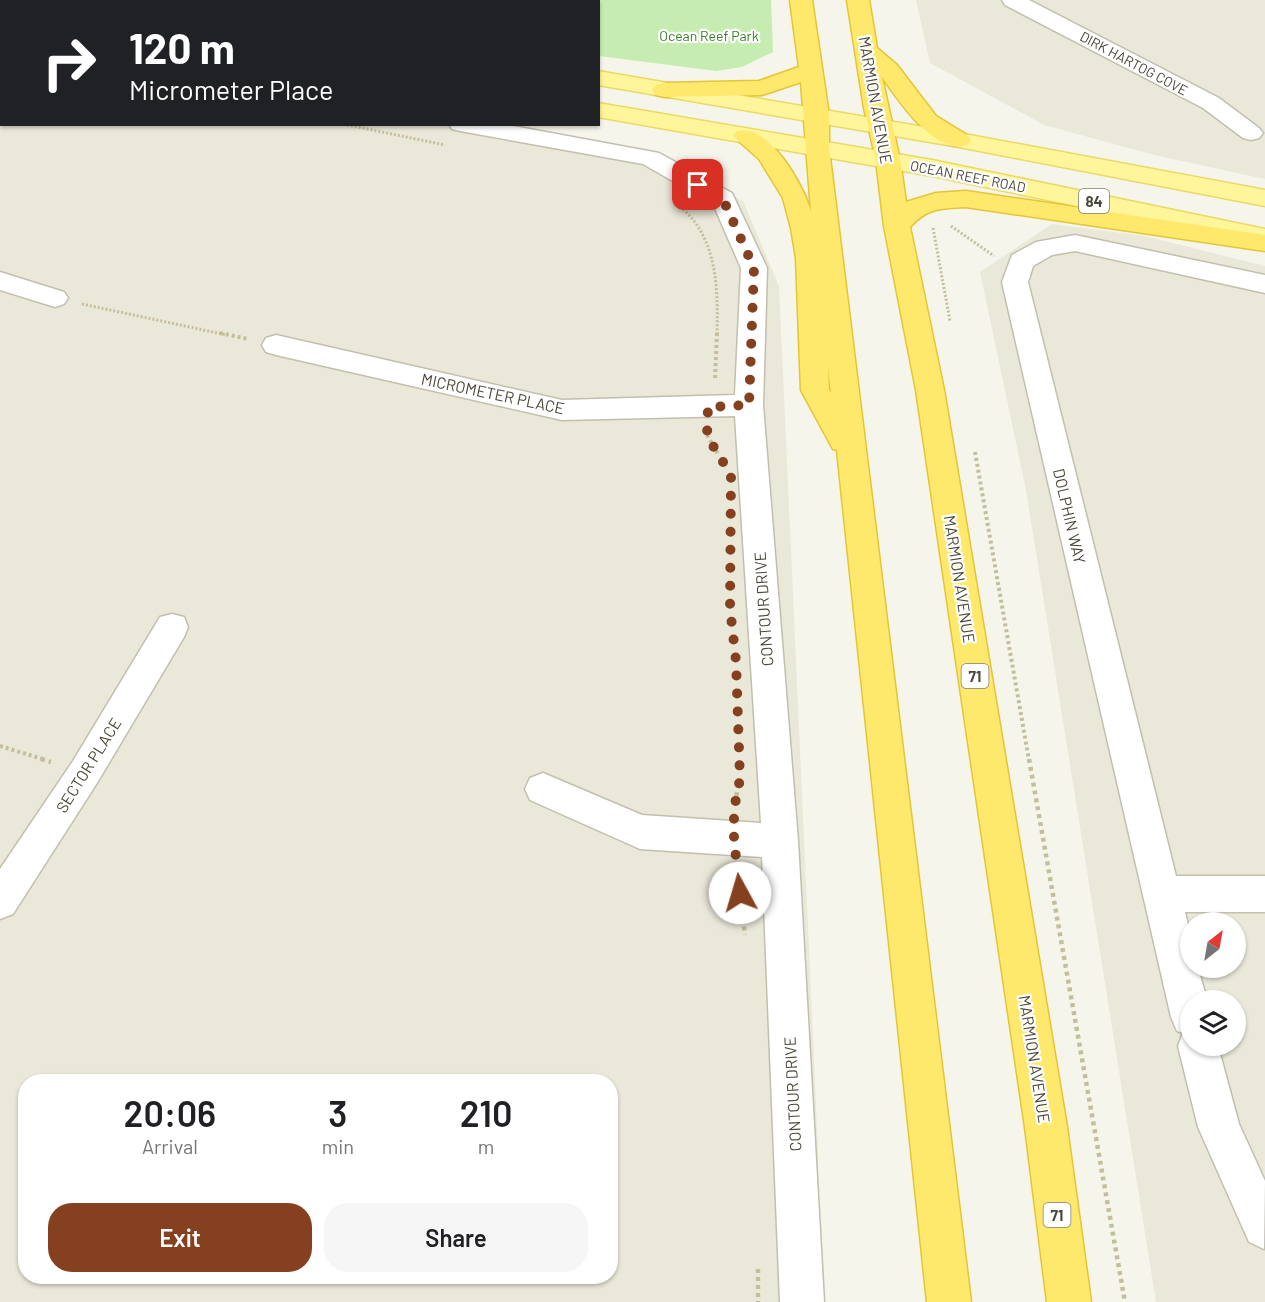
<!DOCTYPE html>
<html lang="en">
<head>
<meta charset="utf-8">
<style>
	body { margin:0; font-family:Barlow,sans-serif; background:#f6f6f6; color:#202124; height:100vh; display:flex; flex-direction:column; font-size:22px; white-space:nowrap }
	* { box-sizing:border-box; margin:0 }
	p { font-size:20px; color:#757577 }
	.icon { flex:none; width:33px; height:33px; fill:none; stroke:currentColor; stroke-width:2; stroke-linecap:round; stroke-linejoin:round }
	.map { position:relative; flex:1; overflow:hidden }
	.details { position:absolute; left:18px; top:1074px; width:600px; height:210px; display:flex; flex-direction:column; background:#fff; border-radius:24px; box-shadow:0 2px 4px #0004 }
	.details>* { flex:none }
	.top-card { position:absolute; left:0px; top:0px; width:600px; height:126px; box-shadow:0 2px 4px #0004; background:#202124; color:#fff; overflow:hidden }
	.needle { width:39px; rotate:31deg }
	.tools { position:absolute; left:1180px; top:912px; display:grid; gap:12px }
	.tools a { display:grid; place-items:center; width:66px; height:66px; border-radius:50%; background:#fff; box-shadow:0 2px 4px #0004; font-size:30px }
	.pin { position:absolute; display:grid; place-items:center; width:51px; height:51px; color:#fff; margin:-26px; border-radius:12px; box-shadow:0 3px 9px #0006 }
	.me { position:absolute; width:66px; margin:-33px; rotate:354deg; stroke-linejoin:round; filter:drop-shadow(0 0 4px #0008) }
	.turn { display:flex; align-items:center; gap:21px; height:126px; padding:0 30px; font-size:27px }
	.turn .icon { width:78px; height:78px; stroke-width:2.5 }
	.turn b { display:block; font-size:42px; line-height:51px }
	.eta { display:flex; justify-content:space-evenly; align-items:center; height:102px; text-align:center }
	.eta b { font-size:36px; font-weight:600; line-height:42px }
	.action { display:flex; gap:12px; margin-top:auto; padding:12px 30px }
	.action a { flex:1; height:69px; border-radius:24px; background:#84401f; color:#fff; font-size:24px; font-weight:600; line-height:69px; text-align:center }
	.action a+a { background:#f6f6f6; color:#202124 }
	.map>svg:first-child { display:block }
	.residential { fill:#eae8d9; fill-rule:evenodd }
	.green { fill:#c7ecb2 }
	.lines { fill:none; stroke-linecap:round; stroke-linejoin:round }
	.minor-casing { stroke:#c2bfad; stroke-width:3 }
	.major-casing { stroke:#eada65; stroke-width:3 }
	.highway-casing { stroke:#e5c536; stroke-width:3 }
	.path-far2 { stroke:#c5be9d; stroke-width:3; stroke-dasharray:2 2; stroke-linecap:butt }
	.path-far1 { stroke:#c5be9d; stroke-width:4; stroke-dasharray:3 3; stroke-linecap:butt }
	.path { stroke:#c5be9d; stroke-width:4.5; stroke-dasharray:4 4; stroke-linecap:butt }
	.minor { fill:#fff; fill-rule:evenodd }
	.major { fill:#fff59b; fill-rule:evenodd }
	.highway { fill:#ffe96d; fill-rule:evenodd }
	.route { stroke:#84401f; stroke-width:10; stroke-dasharray:0 18 }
	.labels { text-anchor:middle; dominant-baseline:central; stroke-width:4.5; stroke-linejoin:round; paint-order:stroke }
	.far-park-label { font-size:14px; fill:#398127; stroke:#fff }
	.far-street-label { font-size:14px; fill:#4b4738; stroke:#fff }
	.shield { fill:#fff; stroke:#817e74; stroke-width:1.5 }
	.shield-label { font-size:15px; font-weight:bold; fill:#4b4738 }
	.street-label { font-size:16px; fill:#4b4738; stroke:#fff }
</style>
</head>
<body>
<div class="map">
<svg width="1265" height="1302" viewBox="0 0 1265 1302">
	<rect width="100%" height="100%" fill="#f6f5eb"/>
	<path class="residential" d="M916,0H1265V179L1154,155L1044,125L930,63Z
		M0,33L2,124L493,125L653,153L743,201L779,286L818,1149L820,1302H0ZM26,1082H610V1276H26Z
		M1052,224L1145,236L1265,266V1302H1156L1026,490L980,272ZM1191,922H1236V968H1191ZM1191,1000H1236V1046H1191Z"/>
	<path class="green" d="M314,0H771L773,52L742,67L716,71L599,56L598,2Z"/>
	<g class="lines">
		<defs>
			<path id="minor" d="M1002,0H1029L1219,98L1259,128L1263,133L1259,138L1251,140L1243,138L1203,108L1005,5Z
				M0,37H2V51H0Z
				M449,124H503L659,153L732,193L767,268L763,405L798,841L824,1302H780L762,857L640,849L530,800L525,789L530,778L543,773L642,815L761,823L735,416L562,420L276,355L266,352L262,345L266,338L276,335L562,400L735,395L741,268L713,204L643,164L460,131L452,129Z
				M1075,235L1265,275V293L1075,251L1052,255L1033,266L1028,282L1176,876H1265V912H1185L1191,938V968H1198L1207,1000H1191V1046H1218L1239,1124L1265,1181L1264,1249L1249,1242L1198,1127L1178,1046L1183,1033L1177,1031L1171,1017L1002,282L1012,255L1036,242Z
				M0,272L64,292L68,298L64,304L55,307L0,290Z
				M172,614L184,617L188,627L184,637L97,783L13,914L0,919V869L73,761L160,617Z"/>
			<path id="major" d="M137,0H166L167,2H138Z
				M0,4L2,5V18H0Z
				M598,71L959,133L1265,190V206L959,147L598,85Z
				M598,103L932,160L1265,229V245L932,176L598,117Z"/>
			<path id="highway" d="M790,0H812L829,115V149L971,1302H927L837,450L833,449L801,390L796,258L791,228L783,198L759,159L733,136L737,131C769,123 803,185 811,211L801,82L762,95L664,97L656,95L652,90L656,85L664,83L759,81L799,67ZM828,367L831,393L829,390Z
				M847,0H869L877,48L897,65L936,116L967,135L971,140L967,145C933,154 899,101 882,77L900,160L906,202L936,193L966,191L1265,235V251L966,207C940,209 928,207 910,227L944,390L1067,1127L1091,1302H1047L1025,1127L916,390L884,226L876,160L864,108Z"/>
		</defs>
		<use href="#minor" class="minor-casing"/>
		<use href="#major" class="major-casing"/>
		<use href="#highway" class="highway-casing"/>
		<path class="path-far2" d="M335,0L344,2
			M343,124L445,145
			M683,209C718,241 718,290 717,335
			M951,226L994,256
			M933,228L950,321
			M82,304L227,335"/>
		<path class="path-far1" d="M220,333L248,339
			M715,378L717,333
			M707,435L718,454
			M975,452L1029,760
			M0,746L46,760"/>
		<path class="path" d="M41,759L51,762
			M1029,759L1125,1302
			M735,804L739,781
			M737,871L745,935
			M758,1269V1302"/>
		<use href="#minor" class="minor"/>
		<use href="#major" class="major"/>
		<use href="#highway" class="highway"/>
	</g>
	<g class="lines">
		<path class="route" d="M698,185L723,199L754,268L749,405L708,407L707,436L731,475L730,608L736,661L740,779L734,809V840L740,893"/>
	</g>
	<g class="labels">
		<g class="far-park-label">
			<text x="709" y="35">Ocean Reef Park</text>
		</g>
		<g class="far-street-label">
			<text transform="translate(1134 63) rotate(28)">DIRK HARTOG COVE</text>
			<text transform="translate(968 176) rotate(11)">OCEAN REEF ROAD</text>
		</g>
		<g class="shield">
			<rect x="1079" y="189" width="30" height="24" rx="4.5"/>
			<rect x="961.5" y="664" width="27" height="24" rx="4.5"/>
			<rect x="1043.5" y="1203" width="27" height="24" rx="4.5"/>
		</g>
		<g class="shield-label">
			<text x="1094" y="201">84</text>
			<text x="975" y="676">71</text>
			<text x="1057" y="1215">71</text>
		</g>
		<g class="street-label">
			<text transform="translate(876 100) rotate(80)">MARMION AVENUE</text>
			<text transform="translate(493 393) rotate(12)">MICROMETER PLACE</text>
			<text transform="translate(1070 516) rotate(77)">DOLPHIN WAY</text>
			<text transform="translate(960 579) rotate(81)">MARMION AVENUE</text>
			<text transform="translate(763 609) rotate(-94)">CONTOUR DRIVE</text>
			<text transform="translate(88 765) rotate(-58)">SECTOR PLACE</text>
			<text transform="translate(1035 1059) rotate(81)">MARMION AVENUE</text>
			<text transform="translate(792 1094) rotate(-93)">CONTOUR DRIVE</text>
		</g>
	</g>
</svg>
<div class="tools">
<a><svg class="needle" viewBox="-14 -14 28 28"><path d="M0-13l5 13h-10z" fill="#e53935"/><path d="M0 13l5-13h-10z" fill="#757577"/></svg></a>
<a><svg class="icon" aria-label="layers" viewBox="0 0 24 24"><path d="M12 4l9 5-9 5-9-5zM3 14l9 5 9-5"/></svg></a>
</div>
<div class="pin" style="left:698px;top:185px;background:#d93025"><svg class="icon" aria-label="arrive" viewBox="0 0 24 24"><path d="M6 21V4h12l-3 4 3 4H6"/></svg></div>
<svg class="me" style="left:740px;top:893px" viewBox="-20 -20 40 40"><circle r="19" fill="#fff"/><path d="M0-13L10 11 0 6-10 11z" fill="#84401f"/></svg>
<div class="top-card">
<div class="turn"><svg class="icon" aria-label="right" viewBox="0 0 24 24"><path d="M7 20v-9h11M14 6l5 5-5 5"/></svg><div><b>120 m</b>Micrometer Place</div></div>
</div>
<section class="details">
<div class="eta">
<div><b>20:06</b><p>Arrival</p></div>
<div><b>3</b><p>min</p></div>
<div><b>210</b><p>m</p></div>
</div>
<div class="action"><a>Exit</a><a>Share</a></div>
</section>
</div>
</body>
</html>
